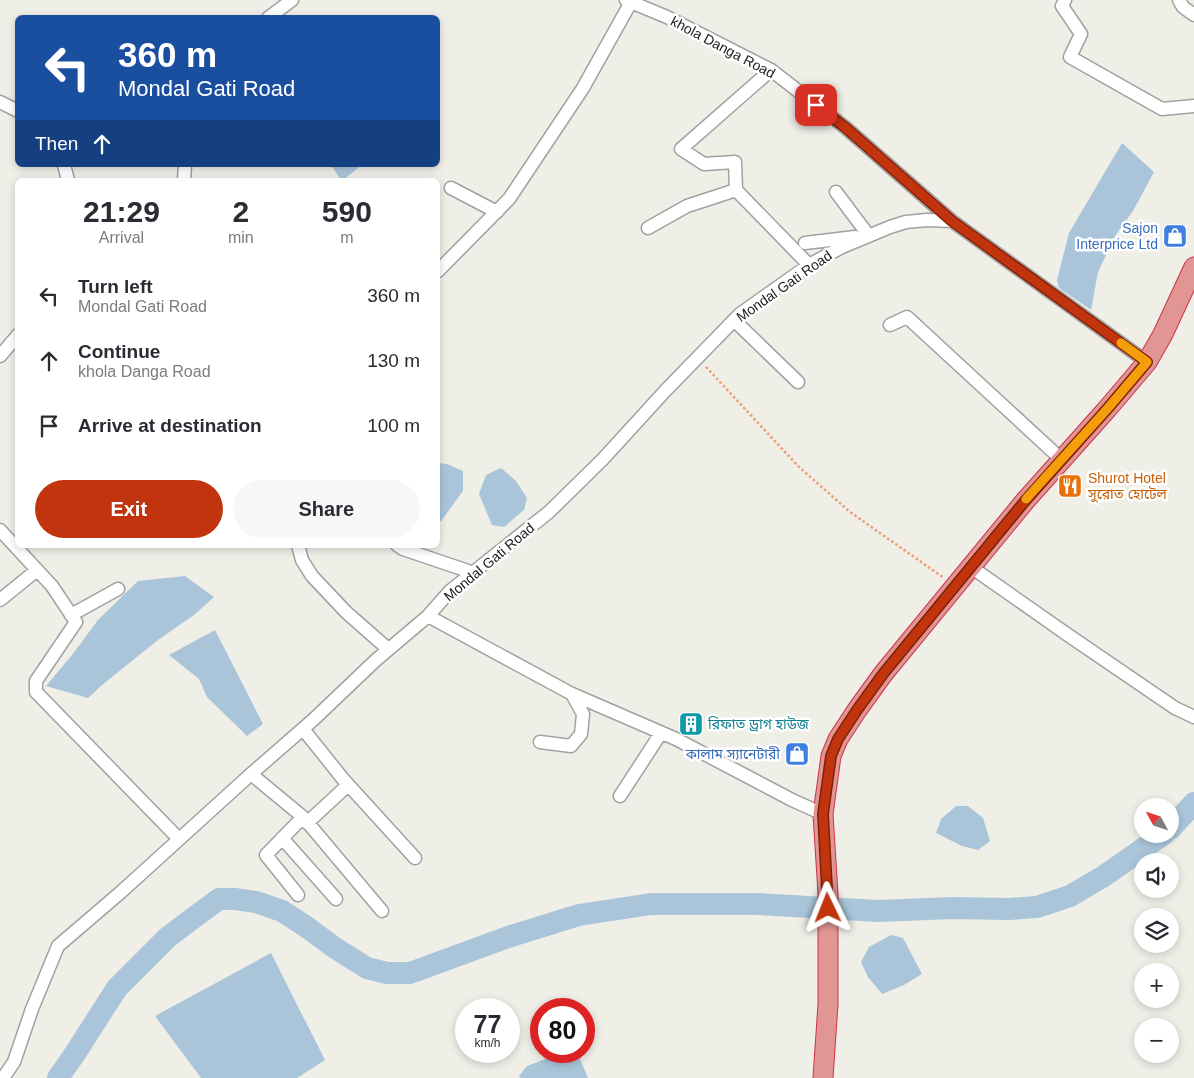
<!DOCTYPE html>
<html lang="en">
<head>
<meta charset="utf-8">
<style>
	body { margin:0; font-family:Arial,"Noto Sans Bengali",sans-serif; background:#f7f7f7; color:#2b2b33; height:100vh; display:flex; flex-direction:column; font-size:19px; white-space:nowrap }
	* { box-sizing:border-box; margin:0 }
	p { font-size:16px; color:#7c7c81 }
	.icon { flex:none; width:28px; height:28px; fill:none; stroke:currentColor; stroke-width:2; stroke-linecap:round; stroke-linejoin:round }
	.map { position:relative; flex:1; overflow:hidden }
	.sheet { position:absolute; left:15px; top:178px; width:425px; height:370px; display:flex; flex-direction:column; background:#fff; border-radius:8px; box-shadow:0 2px 8px #0003 }
	.sheet>* { flex:none }
	.guide { position:absolute; left:15px; top:15px; width:425px; height:152px; border-radius:8px; box-shadow:0 2px 8px #0003; background:#1a4fa0; color:#fff; overflow:hidden }
	.needle { width:32px; rotate:310deg }
	.tools { position:absolute; left:1134px; top:798px; display:grid; gap:10px }
	.tools a { display:grid; place-items:center; width:45px; height:45px; border-radius:50%; background:#fff; box-shadow:0 2px 8px #0003; font-size:25px }
	.speed { position:absolute; left:455px; top:998px; display:flex; gap:10px; font-size:25px; font-weight:700; text-align:center }
	.speed>* { display:grid; place-content:center; width:65px; height:65px; border-radius:50%; background:#fff; box-shadow:0 2px 8px #0003; line-height:1 }
	.speed small { font-size:12px; font-weight:400 }
	.speed .limit { border:8px solid #d22; background:#fff; color:#111 }
	.pin { position:absolute; display:grid; place-items:center; width:42px; height:42px; color:#fff; margin:-21px; border-radius:10px; box-shadow:0 2px 8px #0006 }
	.me { position:absolute; width:55px; margin:-28px; rotate:358deg; stroke-linejoin:round; filter:drop-shadow(0 0 4px #0008) }
	.turn { display:flex; align-items:center; gap:18px; height:105px; padding:0 20px; font-size:22px }
	.turn .icon { width:65px; height:65px; stroke-width:2.5 }
	.turn b { display:block; font-size:35px; line-height:42px }
	.then { display:flex; align-items:center; height:48px; padding:0 20px; background:#0003; gap:10px; font-size:19px }
	.eta { display:flex; justify-content:space-evenly; align-items:center; height:85px; text-align:center }
	.eta b { font-size:30px; font-weight:700; line-height:35px }
	.button { display:flex; gap:10px; margin-top:auto; padding:10px 20px }
	.button a { flex:1; height:58px; border-radius:30px; background:#c1340e; color:#fff; font-size:20px; font-weight:700; line-height:58px; text-align:center }
	.button a+a { background:#f7f7f7; color:#2b2b33 }
	ul { padding:0; list-style:none }
	li { display:flex; align-items:center; gap:15px; height:65px; padding:0 20px }
	li div { flex:1 }
	li b { display:block; font-size:19px }
	li em { font-style:normal }
	.map>svg:first-child { display:block }
	.water { fill:#aac5da }
	.lines { fill:none; stroke-linecap:round; stroke-linejoin:round }
	.river { stroke:#aac5da; stroke-width:22 }
	.minor-casing { stroke:#a1a1a1; stroke-width:15 }
	.highway-casing { stroke:#cf3247; stroke-width:21 }
	.path { stroke:#f09d77; stroke-width:2.5; stroke-dasharray:2.5 2.5; stroke-linecap:butt }
	.minor { stroke:#fff; stroke-width:12 }
	.highway { stroke:#e19694; stroke-width:19 }
	.route-casing { stroke:#7d2209; stroke-width:12 }
	.route { stroke:#c1340e; stroke-width:9 }
	.slow { stroke:#f59e0b; stroke-width:9 }
	.labels { text-anchor:middle; dominant-baseline:central; stroke-width:5; stroke-linejoin:round; paint-order:stroke }
	.street-label { font-size:14px; fill:#202020; stroke:#fff }
	.shop-label { font-size:14px; fill:#366cbe; stroke:#fff; text-anchor:end }
	.food-label { font-size:14px; fill:#c56008; stroke:#fff; text-anchor:start }
	.culture-label { font-size:14px; fill:#0d838f; stroke:#fff; text-anchor:start }
</style>
</head>
<body>
<div class="map">
<svg width="1194" height="1078" viewBox="0 0 1194 1078">
	<rect width="100%" height="100%" fill="#efeee7"/>
	<path class="water" d="M1122,143L1154,172L1133,211L1115,236L1098,272L1091,310L1059,288L1057,280L1069,233Z
		M331,165H362L343,180H341Z
		M438,463L447,464L463,471V491L441,521H438Z
		M501,468L516,481L527,498L524,510L504,527L492,525L479,494L486,475Z
		M185,576L214,597L194,615L158,640L102,685L88,698L46,686L72,655L98,620L138,581Z
		M215,630L263,724L247,736L207,697L199,679L169,655Z
		M956,806H968L983,818L990,841L978,850L962,846L936,833L941,819Z
		M891,935L903,938L922,974L904,985L882,994L868,977L861,962L869,947Z
		M271,953L325,1060L297,1078H201L155,1016Z
		M564,1052H577L588,1078H520L519,1076L527,1066Z"/>
	<g class="lines">
		<path class="river" d="M1170,829L1194,803
			M58,1078L76,1052L117,988L168,937L200,913L219,899H235L256,902L282,911L308,928L335,948L367,968L387,973H410L508,937L579,915L651,904H758L878,911L953,908L1009,909L1037,907L1070,896L1104,876L1164,834"/>
		<defs>
			<path id="minor" d="M626,0L667,17L771,70L846,128L952,221L1147,362
				M1065,0L1062,6L1081,34L1070,57L1162,109L1194,106
				M1179,0L1183,7L1194,15
				M268,18L292,0
				M0,102L18,111
				M64,165L68,180
				M184,180L185,165
				M451,188L497,212
				M736,190L809,265
				M836,192L869,236
				M648,228L687,206L736,190L735,162L704,164L681,149L771,70
				M805,243L855,237
				M438,271L509,199L583,88L631,2
				M739,325L798,382
				M890,325L907,317L1062,460
				M0,356L18,335
				M0,530L52,586L76,622L36,681V692L179,839
				M298,545L302,560L312,576L346,612L388,649
				M397,545L403,549L474,573
				M971,567L1068,635L1175,708L1194,717
				M0,600L37,570
				M71,615L118,589
				M428,616L572,694L676,739L792,800L823,814
				M303,729L343,779L415,858
				M540,742L571,746L581,734L583,714L572,694
				M251,774L303,817L382,911
				M620,796L661,733
				M307,823L348,785
				M282,838L336,899
				M298,895L266,855L303,817
				M3,1078L14,1062L32,1009L58,946L121,892L251,774L313,720L376,660L428,616L450,591L549,512L603,459L666,390L740,314L809,265L842,247L890,227L906,222L927,220L952,221"/>
			<path id="highway" d="M823,1078L828,1004V894L823,814L831,756L838,739L857,710L883,674L1025,501L1108,408L1147,362L1163,334L1194,267"/>
		</defs>
		<use href="#minor" class="minor-casing"/>
		<use href="#highway" class="highway-casing"/>
		<path class="path" d="M706,367L799,467L850,512L944,578"/>
		<use href="#minor" class="minor"/>
		<use href="#highway" class="highway"/>
	</g>
	<g class="lines">
		<defs>
			<path id="route" d="M816,105L846,128L952,221L1147,362L1108,408L1025,501L883,674L857,710L838,739L831,756L823,814L828,908"/>
		</defs>
		<use href="#route" class="route-casing"/>
		<use href="#route" class="route"/>
		<path class="slow" d="M1026,499L1108,408L1147,362L1121,343"/>
	</g>
	<defs>
		<symbol id="shop-square" viewBox="-11 -11 22 22"><rect x="-9" y="-9" width="18" height="18" rx="4" fill="#3f7fe0" stroke="#fff"/><path d="M-5-2.5h2.3a2.7 3.5 0 0 1 5.4 0H5L5.5 6h-11ZM-1.5-2.5h3a1.5 2.3 0 0 0-3 0Z" fill="#fff"/></symbol>
		<symbol id="restaurant-square" viewBox="-11 -11 22 22"><rect x="-9" y="-9" width="18" height="18" rx="4" fill="#e8710a" stroke="#fff"/><path d="M-5-6h1v4h1v-4h1v4h1v-4h1v5L-1.5 .5V6h-2V.5L-5-1ZM5-6V6H3V1.5H1.5Q1.5-4 5-6Z" fill="#fff"/></symbol>
		<symbol id="building-square" viewBox="-11 -11 22 22"><rect x="-9" y="-9" width="18" height="18" rx="4" fill="#0f9aa8" stroke="#fff"/><path d="M-4-6H4V6H1V3H-1V6H-4ZM-2.5-4.3h1.7v1.8h-1.7ZM.8-4.3h1.7v1.8H.8ZM-2.5-1h1.7V.8h-1.7ZM.8-1h1.7V.8H.8Z" fill="#fff"/></symbol>
	</defs>
	<g fill-rule="evenodd">
		<use href="#shop-square" x="1161" y="222" width="28" height="28"/>
		<use href="#restaurant-square" x="1056" y="472" width="28" height="28"/>
		<use href="#building-square" x="677" y="710" width="28" height="28"/>
		<use href="#shop-square" x="783" y="740" width="28" height="28"/>
	</g>
	<g class="labels">
		<g class="street-label">
			<text transform="translate(723 47) rotate(28)">khola Danga Road</text>
			<text transform="translate(784 286) rotate(-35)">Mondal Gati Road</text>
			<text transform="translate(489 562) rotate(-40)">Mondal Gati Road</text>
		</g>
		<g class="shop-label">
			<text x="1158" y="228">Sajon<tspan x="1158" dy="16">Interprice Ltd</tspan></text>
			<text x="780" y="754">কালাম স্যানেটারী</text>
		</g>
		<g class="food-label">
			<text x="1088" y="478">Shurot Hotel<tspan x="1088" dy="16">সুরোত হোটেল</tspan></text>
		</g>
		<g class="culture-label">
			<text x="708" y="724">রিফাত ড্রাগ হাউজ</text>
		</g>
	</g>
</svg>
<div class="tools">
<a><svg class="needle" viewBox="-14 -14 28 28"><path d="M0-13l5 13h-10z" fill="#e53935"/><path d="M0 13l5-13h-10z" fill="#7c7c81"/></svg></a>
<a><svg class="icon" aria-label="sound" viewBox="0 0 24 24"><path d="M4 9h4l5-4v14l-5-4H4zM17 9q2 3 0 6"/></svg></a>
<a><svg class="icon" aria-label="layers" viewBox="0 0 24 24"><path d="M12 4l9 5-9 5-9-5zM3 14l9 5 9-5"/></svg></a>
<a>+</a>
<a>−</a>
</div>
<div class="speed"><div>77<small>km/h</small></div><div class="limit">80</div></div>
<div class="pin" style="left:816px;top:105px;background:#d93025"><svg class="icon" aria-label="arrive" viewBox="0 0 24 24"><path d="M6 21V4h12l-3 4 3 4H6"/></svg></div>
<svg class="me" style="left:828px;top:908px" viewBox="-20 -20 40 40"><path d="M0-17L14 15 0 8-14 15z" fill="#c1340e" stroke="#fff" stroke-width="4"/></svg>
<div class="guide">
<div class="turn"><svg class="icon" aria-label="left" viewBox="0 0 24 24"><path d="M17 20v-9H6M10 6l-5 5 5 5"/></svg><div><b>360 m</b>Mondal Gati Road</div></div>
<div class="then">Then<svg class="icon" aria-label="ahead" viewBox="0 0 24 24"><path d="M12 20V5M6 11l6-6 6 6"/></svg></div>
</div>
<section class="sheet">
<div class="eta">
<div><b>21:29</b><p>Arrival</p></div>
<div><b>2</b><p>min</p></div>
<div><b>590</b><p>m</p></div>
</div>
<ul>
<li><svg class="icon" aria-label="left" viewBox="0 0 24 24"><path d="M17 20v-9H6M10 6l-5 5 5 5"/></svg><div><b>Turn left</b><p>Mondal Gati Road</p></div><em>360 m</em></li>
<li><svg class="icon" aria-label="ahead" viewBox="0 0 24 24"><path d="M12 20V5M6 11l6-6 6 6"/></svg><div><b>Continue</b><p>khola Danga Road</p></div><em>130 m</em></li>
<li><svg class="icon" aria-label="arrive" viewBox="0 0 24 24"><path d="M6 21V4h12l-3 4 3 4H6"/></svg><div><b>Arrive at destination</b></div><em>100 m</em></li>
</ul>
<div class="button"><a>Exit</a><a>Share</a></div>
</section>
</div>
</body>
</html>
